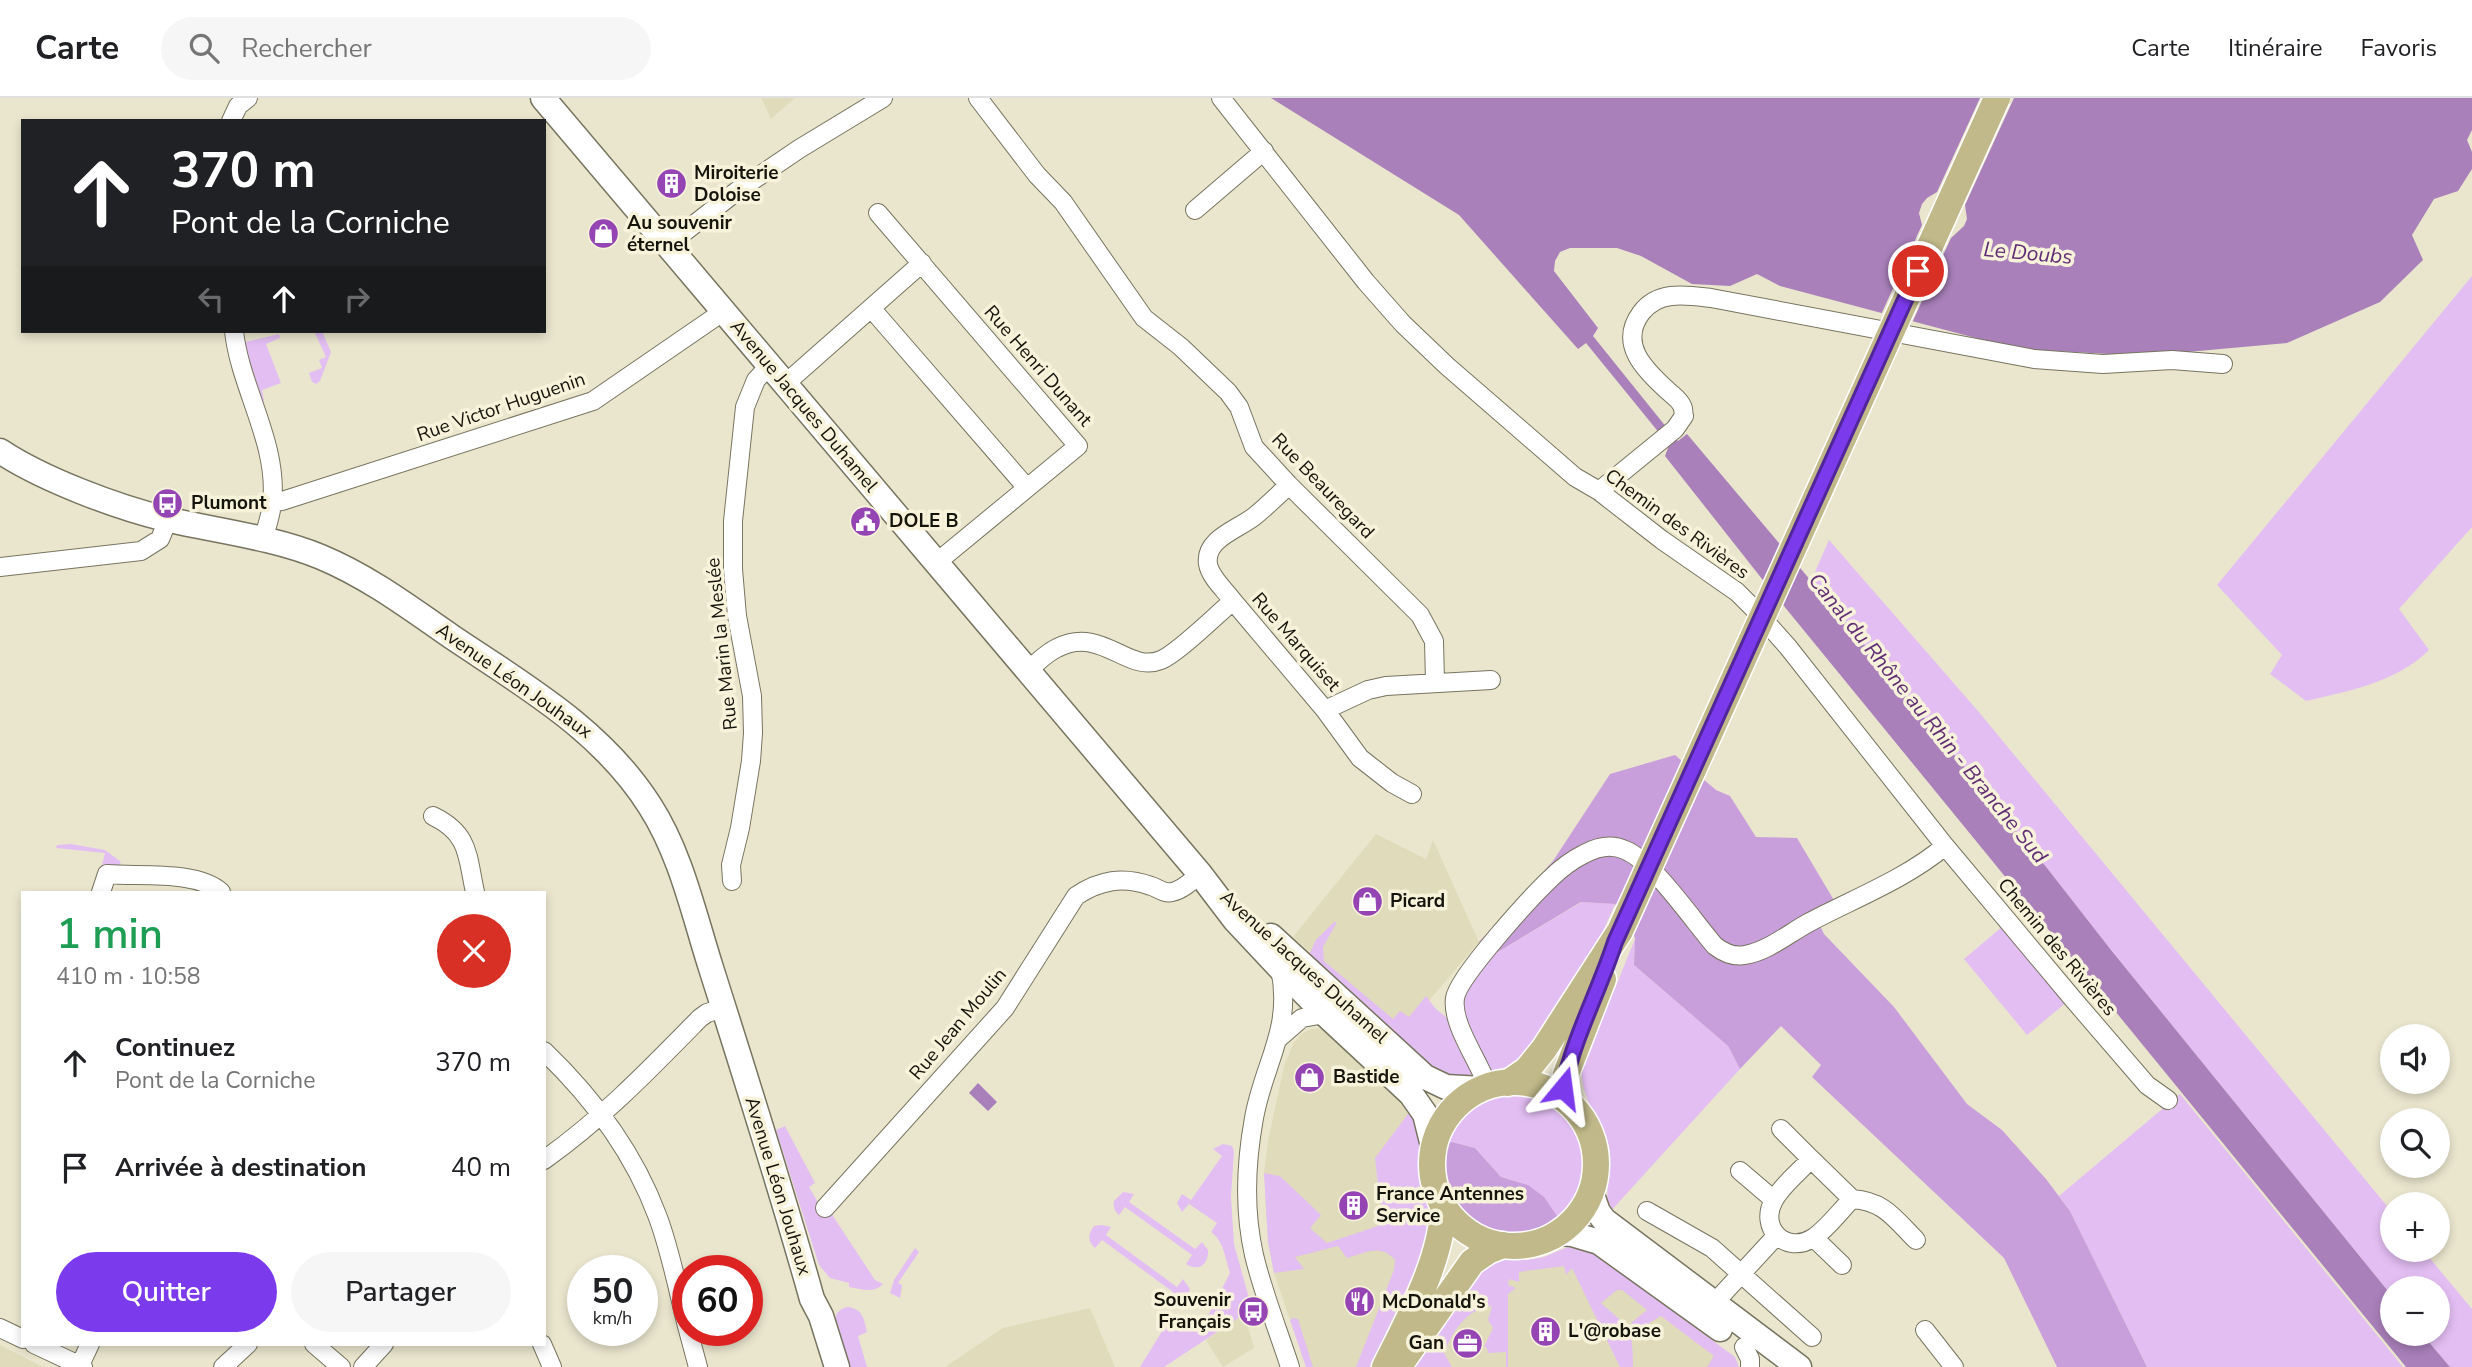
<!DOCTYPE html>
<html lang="fr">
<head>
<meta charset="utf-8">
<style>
	body { margin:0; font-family:"Nunito Sans",sans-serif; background:#f6f6f6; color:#202124; height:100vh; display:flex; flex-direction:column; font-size:26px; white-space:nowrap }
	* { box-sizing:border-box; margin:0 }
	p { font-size:23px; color:#757577 }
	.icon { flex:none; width:38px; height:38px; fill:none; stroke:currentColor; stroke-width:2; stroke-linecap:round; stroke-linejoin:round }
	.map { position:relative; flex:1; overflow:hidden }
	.side { position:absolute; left:21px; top:793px; width:525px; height:455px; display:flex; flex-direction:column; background:#fff; border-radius:0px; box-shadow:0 4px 10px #0003 }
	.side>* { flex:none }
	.guide { position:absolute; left:21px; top:21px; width:525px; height:214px; border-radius:0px; box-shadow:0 4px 10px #0003; background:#202124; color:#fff; overflow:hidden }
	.buttons { position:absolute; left:2380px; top:926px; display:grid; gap:14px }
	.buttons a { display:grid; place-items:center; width:70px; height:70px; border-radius:50%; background:#fff; box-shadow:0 4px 10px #0003; font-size:35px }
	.speed { position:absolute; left:567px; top:1157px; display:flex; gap:14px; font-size:35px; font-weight:700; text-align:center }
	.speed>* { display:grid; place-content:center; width:91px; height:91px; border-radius:50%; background:#fff; box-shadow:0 4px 10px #0003; line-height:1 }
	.speed small { font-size:18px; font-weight:400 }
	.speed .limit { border:10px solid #d22; background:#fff; color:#111 }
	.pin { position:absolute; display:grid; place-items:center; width:60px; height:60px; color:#fff; margin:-30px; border:4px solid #fff; border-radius:50%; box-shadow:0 2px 7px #0007 }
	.me { position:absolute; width:77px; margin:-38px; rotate:16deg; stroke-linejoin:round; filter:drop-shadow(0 0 5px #0008) }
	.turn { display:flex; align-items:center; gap:24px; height:147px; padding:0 35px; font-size:32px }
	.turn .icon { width:91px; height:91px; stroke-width:2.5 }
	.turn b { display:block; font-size:49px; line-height:60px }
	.lanes { display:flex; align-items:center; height:66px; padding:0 35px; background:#0003; justify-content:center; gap:35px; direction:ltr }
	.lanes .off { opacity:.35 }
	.round { display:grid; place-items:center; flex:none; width:74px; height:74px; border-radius:37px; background:#f6f6f6 }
	.head { display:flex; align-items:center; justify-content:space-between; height:119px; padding:0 35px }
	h1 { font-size:42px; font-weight:600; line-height:52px; color:#1e9e55 }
	.primary-button { display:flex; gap:14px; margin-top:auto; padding:14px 35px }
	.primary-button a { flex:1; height:80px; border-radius:42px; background:#7c3aed; color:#fff; font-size:28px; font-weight:600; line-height:80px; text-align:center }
	.primary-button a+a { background:#f6f6f6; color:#202124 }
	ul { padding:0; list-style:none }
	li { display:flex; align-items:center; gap:21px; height:105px; padding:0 35px }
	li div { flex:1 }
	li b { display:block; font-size:26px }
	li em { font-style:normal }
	header { display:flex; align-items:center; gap:42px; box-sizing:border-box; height:98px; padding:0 35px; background:#fff; border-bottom:2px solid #e0e0e0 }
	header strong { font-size:33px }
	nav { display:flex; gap:38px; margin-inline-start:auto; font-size:24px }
	.search { width:490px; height:63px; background:#f6f6f6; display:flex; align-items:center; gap:18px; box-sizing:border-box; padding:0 24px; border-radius:38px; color:#757577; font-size:26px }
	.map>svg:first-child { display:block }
	.built { fill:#dfdbbb }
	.green { fill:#e3bef3; fill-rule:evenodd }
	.forest { fill:#c99fdb }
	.water { fill:#a980ba }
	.pier { fill:#eae6ce }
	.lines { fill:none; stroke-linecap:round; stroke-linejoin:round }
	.minor-casing { stroke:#77745f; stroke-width:20 }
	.secondary-casing { stroke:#77745f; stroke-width:27 }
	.primary-casing { stroke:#fff; stroke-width:29 }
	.minor { stroke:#fff; stroke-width:18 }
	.secondary { stroke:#fff; stroke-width:24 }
	.primary { stroke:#c1b989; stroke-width:26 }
	.primary-bridge-casing { stroke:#fff; stroke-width:29; stroke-linecap:butt }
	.primary-bridge { stroke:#c1b989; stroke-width:26 }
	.route-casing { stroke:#51269a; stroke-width:18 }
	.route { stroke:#7c3aed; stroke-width:12 }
	.labels { text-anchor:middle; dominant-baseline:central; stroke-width:7; stroke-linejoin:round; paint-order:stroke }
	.poi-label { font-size:19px; font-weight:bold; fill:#16150d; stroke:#f7f3db; text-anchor:start }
	.street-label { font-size:19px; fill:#16150d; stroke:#f7f3db }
	.water-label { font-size:21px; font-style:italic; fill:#612d74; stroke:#f7f3db }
</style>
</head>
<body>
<header>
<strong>Carte</strong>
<div class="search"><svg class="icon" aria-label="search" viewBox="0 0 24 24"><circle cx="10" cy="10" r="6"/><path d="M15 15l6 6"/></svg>Rechercher</div>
<nav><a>Carte</a><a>Itinéraire</a><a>Favoris</a></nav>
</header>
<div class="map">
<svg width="2472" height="1269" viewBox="0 0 2472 1269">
	<rect width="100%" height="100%" fill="#eae6ce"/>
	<path class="built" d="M761,0H795L771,21Z
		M1376,736L1426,761L1433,742L1479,844L1403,933L1293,839Z
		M1326,930L1407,1008L1419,1123L1370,1269H1306L1274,1175L1268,1144L1264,1075L1268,1043L1284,968L1293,946L1301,936L1311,931Z
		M1590,1161L1730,1269H1421L1498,1176Z
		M1090,1210L1115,1269H945L1003,1230Z
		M1244,1216L1254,1250L1223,1269L1206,1242Z
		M0,1247L43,1269H0Z"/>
	<path class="green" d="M2472,178V429L2399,511L2429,552C2397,584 2349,593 2306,603L2270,576L2282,557L2217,487Z
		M314,233H322L331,254L320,283L316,286L312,284L309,275L322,270L319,262L326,259Z
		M279,236L280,240L266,246L281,285L262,292L264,303L262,306L244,249L245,244Z
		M1829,442L1978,613L2392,1114V1152H2423L2472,1211V1269H2450L2422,1236H2438V1190H2392V1198L2111,852L2047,770L1811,483Z
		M71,746L105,752L120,763L121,768L102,767L105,755L56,750L57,747Z
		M1582,804L1615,806L1600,840L1520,963L1512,968L1489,973L1462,921V895L1483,863Z
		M1334,824H1337L1323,849L1324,863L1393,921L1400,913L1409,919L1426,898L1435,910L1447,920L1459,939L1474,978L1460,979L1441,975L1405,951L1309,857L1316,842Z
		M2003,828L2067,904L2027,937L1964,861Z
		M1635,841L1634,867L1728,948L1740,971L1609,1115C1603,1094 1614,1072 1609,1049C1603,1022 1579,1000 1582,972Z
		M1509,992C1611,993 1612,1138 1516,1140C1423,1142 1410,1007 1509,992ZM1452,1044L1475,1050L1501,1079L1528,1087L1463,1112L1449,1087Z
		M2180,996L2403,1269H2147L2070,1113L2059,1098Z
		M1411,1012L1420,1036L1418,1075L1428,1108L1430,1129L1424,1153L1370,1269H1356L1394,1172L1395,1162C1380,1145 1366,1155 1347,1160L1338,1148L1295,1159L1304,1171L1274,1175L1268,1144L1264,1075L1280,1078L1321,1117L1310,1130L1327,1145L1378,1128L1382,1123L1375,1060Z
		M785,1028L815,1085L809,1089L826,1118L831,1115L875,1182L883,1186C873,1196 862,1191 849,1189V1185L830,1180L819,1167L776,1032Z
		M1223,1046L1232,1048L1234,1053L1231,1099L1234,1146L1252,1211L1164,1269H1140L1164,1230L1176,1232L1189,1230L1187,1220L1189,1218L1195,1228L1209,1216L1230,1175C1225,1160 1224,1143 1211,1134L1217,1125L1189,1106L1182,1114L1177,1105L1182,1096L1191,1102L1222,1058L1213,1051Z
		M1123,1094L1134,1096L1129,1104L1195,1151L1202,1144L1208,1152C1209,1166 1199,1174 1186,1166L1192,1157L1125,1109L1119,1117C1114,1113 1113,1108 1114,1103Z
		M1102,1127L1111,1129L1106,1137L1177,1189L1183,1181L1190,1191L1186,1202L1178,1205L1169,1203L1173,1194L1102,1142L1095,1150C1087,1143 1088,1136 1094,1128Z
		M1570,1148L1596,1156L1735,1259L1739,1269H1707L1714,1258L1661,1218L1636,1233L1631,1225L1647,1212L1622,1192H1617L1601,1205C1629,1230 1633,1230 1633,1269H1620L1572,1170L1566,1177L1564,1168L1519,1174V1184L1509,1181L1508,1187L1516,1190L1508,1196V1269H1506V1254L1488,1255L1487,1250L1484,1249L1493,1230L1488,1222L1492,1208C1466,1211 1453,1233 1444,1255L1452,1269H1412L1479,1171L1500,1162H1527L1544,1159Z
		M915,1150L919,1154L898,1185L902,1187L900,1200L890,1195L894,1182Z
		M848,1209C863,1211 864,1221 867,1234L858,1238L867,1269H849C844,1253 821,1213 848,1209Z
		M1293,1220L1298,1221L1313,1269H1306L1290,1222Z"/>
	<path class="forest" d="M1675,657L1716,692L1730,698L1756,739L1797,740L1835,804L1814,815L1824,836L1894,909L1967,1006L2002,1032L2046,1081L2070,1113L2147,1269H2057L2004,1160L1812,979L1821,967L1781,928L1740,971L1728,948L1634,867L1635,840L1615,806L1581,804L1483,863L1479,844L1553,763L1610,676Z
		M1452,1044L1475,1050L1501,1079L1528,1087L1544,1099L1557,1118C1551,1122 1545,1128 1539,1130C1496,1145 1451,1118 1445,1073C1443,1064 1445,1054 1447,1045Z"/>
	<path class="water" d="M1271,0H2472V32L2467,42L2472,54V71L2458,93L2434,101L2412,137L2423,162L2380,204L2287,245L2143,258L2039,252L1987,243L1780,188L1757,176L1730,188L1692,186L1641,158L1617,150H1570L1560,154L1555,163L1554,173L1598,230L1593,238L1667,330L1678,343L1687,336L1844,522L2047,770L2111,852L2392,1198V1236H2422L2450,1269H2406L1766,486L1665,358L1669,347L1586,245L1578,251L1459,117Z
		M978,985L997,1004L988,1013L969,995Z"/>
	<path class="pier" d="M1980,0H2014L1965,107L1967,121L1964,128L1951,140L1911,227L1880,219L1922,127L1919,115L1922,106L1927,100L1937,94Z"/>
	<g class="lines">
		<defs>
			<path id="minor" d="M978,0L1037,77L1063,104L1144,220L1181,249L1228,294L1239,309L1254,349L1289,387L1420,517L1434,543L1435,584
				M1221,0L1366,184L1403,226L1447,268L1575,379L1599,393L1662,442L1737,494L1757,514L1788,549L1945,748L2073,901L2147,987L2168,1002
				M231,23L238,8L248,0
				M1195,112L1264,53
				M878,115L1078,348L936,465
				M669,146L737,93L799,51L883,0
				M871,210L1027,390
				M234,233C240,290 279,346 272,405C271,418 266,430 263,442
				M785,286L922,165
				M1599,393L1675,331L1684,318C1683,315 1684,311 1682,308C1680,302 1672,297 1667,292C1645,272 1618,246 1641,215C1658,192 1686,197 1711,200L2034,261L2103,266L2172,262L2223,266
				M272,404L282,403L593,303L724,213
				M0,469L141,453L160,441L168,422
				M1233,503C1225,492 1210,479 1208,466C1204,440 1240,431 1256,417C1267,408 1278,397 1289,387
				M1027,573C1037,565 1046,555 1057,550C1102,527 1127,576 1161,562C1178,555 1216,517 1233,503L1325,612L1368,592L1386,588L1491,582
				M1325,612L1360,660L1392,685L1412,696
				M433,718C470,736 467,758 475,794
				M732,783L731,767L740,730L751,663L753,635L752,598L737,518L733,471V423L745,309L756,282L769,268
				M101,794L107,776C139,779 196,772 221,794
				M1282,868L1280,870C1293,931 1264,964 1254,1020C1246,1064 1244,1113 1254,1157C1263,1195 1278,1232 1290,1269
				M1279,940L1302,920L1325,916
				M544,953C593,1000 633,1053 657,1117C671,1153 678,1194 688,1232
				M1488,989C1479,963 1451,926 1455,900C1458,879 1531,799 1550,781C1560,771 1572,762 1584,756C1597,749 1612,746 1625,752C1653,763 1694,824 1715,848C1724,855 1734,859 1745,857C1768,853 1788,836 1808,825C1853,801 1906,781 1945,748
				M1781,1031L1811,1061
				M1811,1061L1852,1101C1840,1113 1827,1131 1813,1140C1786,1157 1758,1130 1774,1102C1782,1087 1799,1074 1811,1061Z
				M544,1062C602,1021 650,971 700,920L707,915L724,910
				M1740,1073L1774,1102
				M1852,1101C1884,1103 1894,1120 1916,1142
				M825,1110L1005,910L1076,798C1100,782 1123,778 1151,788C1158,790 1164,796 1172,794C1182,792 1192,783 1200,776
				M1647,1113L1712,1150L1812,1239
				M1814,1140L1842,1167
				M1707,1213L1776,1138
				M0,1230L23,1241
				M688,1232L698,1269
				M1925,1232L1954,1269
				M34,1246L83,1269
				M314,1246L341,1269
				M542,1246L552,1269
				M1744,1249L1750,1261V1269
				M80,1267L90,1246
				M223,1269L248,1246
				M363,1269L384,1246"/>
			<path id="secondary" d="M543,0L1200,776L1235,822L1280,870L1325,916L1411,996L1425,1016L1434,1052
				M0,353C42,381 116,409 166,421C217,433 272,439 321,459C369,479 410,510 452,539C525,588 602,632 650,708C681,756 694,817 711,870C746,980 781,1090 812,1201L821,1218L837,1269
				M1271,838L1425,979L1446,989L1482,991
				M1591,1094L1598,1114L1604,1122L1799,1269
				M1558,1135L1572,1136L1599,1144L1720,1231"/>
			<path id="primary" d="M1432 1066a82 82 0 1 1 164 0a82 82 0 1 1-164 0Z
				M1508,985L1527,972L1544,951L1620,833
				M1565,1002L1563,990L1566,976L1603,881
				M1403,1262L1472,1164L1488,1153L1503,1147
				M1385,1269C1408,1223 1444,1158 1443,1106"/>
		</defs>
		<use href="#minor" class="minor-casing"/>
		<use href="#secondary" class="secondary-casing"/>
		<use href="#primary" class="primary-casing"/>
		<use href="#minor" class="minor"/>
		<use href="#secondary" class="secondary"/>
		<use href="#primary" class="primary"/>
		<defs>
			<path id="primary-bridge" d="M1620,833L1997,0"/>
		</defs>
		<use href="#primary-bridge" class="primary-bridge-casing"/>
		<use href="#primary-bridge" class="primary-bridge"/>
	</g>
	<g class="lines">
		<defs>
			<path id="route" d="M1563,990C1574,939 1599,893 1615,844L1918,173"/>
		</defs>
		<use href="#route" class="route-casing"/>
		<use href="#route" class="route"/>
	</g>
	<defs>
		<symbol id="building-disc" viewBox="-11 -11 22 22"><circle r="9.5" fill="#9544b3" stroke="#f7f3db"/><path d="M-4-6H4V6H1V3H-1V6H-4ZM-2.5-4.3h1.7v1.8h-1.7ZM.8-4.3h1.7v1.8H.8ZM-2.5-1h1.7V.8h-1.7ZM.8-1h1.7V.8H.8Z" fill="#fff"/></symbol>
		<symbol id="shop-disc" viewBox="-11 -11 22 22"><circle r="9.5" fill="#9544b3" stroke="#f7f3db"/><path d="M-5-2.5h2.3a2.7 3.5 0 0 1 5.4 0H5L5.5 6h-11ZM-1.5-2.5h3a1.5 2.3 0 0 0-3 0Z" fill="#fff"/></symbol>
		<symbol id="bus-disc" viewBox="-11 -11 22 22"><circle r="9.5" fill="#9544b3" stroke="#f7f3db"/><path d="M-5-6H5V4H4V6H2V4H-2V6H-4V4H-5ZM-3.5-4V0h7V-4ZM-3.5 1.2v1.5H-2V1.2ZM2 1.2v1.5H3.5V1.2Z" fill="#fff"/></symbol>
		<symbol id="civic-disc" viewBox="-11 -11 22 22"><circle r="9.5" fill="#9544b3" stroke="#f7f3db"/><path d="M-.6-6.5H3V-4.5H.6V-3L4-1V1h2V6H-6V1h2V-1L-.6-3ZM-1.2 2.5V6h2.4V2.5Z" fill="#fff"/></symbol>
		<symbol id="restaurant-disc" viewBox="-11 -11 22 22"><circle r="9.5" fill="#9544b3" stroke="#f7f3db"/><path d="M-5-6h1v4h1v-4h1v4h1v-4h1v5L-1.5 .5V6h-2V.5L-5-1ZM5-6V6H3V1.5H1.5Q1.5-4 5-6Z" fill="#fff"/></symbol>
		<symbol id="office-disc" viewBox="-11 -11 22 22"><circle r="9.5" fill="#9544b3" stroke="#f7f3db"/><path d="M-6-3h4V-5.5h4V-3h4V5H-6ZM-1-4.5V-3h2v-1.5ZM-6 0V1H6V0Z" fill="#fff"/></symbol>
	</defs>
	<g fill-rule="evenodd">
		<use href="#building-disc" x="654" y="68" width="35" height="35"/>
		<use href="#shop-disc" x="586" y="118" width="35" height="35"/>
		<use href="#bus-disc" x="150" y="388" width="35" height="35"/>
		<use href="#civic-disc" x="848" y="406" width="35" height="35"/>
		<use href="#shop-disc" x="1350" y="786" width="35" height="35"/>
		<use href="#shop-disc" x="1292" y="962" width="35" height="35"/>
		<use href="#building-disc" x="1336" y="1090" width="35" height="35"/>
		<use href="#restaurant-disc" x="1342" y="1186" width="35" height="35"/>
		<use href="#bus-disc" x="1236" y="1196" width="35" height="35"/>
		<use href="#building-disc" x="1528" y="1216" width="35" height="35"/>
		<use href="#office-disc" x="1450" y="1228" width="35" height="35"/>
	</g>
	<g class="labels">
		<g class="poi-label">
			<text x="694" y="75">Miroiterie<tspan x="694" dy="22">Doloise</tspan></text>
			<text x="627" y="125">Au souvenir<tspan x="627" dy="22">éternel</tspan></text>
			<text x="191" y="405">Plumont</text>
			<text x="889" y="423">DOLE B</text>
			<text x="1390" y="803">Picard</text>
			<text x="1333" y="979">Bastide</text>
			<text x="1376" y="1096">France Antennes<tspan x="1376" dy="22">Service</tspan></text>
			<text x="1231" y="1202" text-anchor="end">Souvenir<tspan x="1231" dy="22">Français</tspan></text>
			<text x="1382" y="1204">McDonald's</text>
			<text x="1568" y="1233">L'@robase</text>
			<text x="1444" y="1245" text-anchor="end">Gan</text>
		</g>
		<g class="street-label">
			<text transform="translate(1038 268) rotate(49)">Rue Henri Dunant</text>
			<text transform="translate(804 308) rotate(50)">Avenue Jacques Duhamel</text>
			<text transform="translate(501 309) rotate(-19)">Rue Victor Huguenin</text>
			<text transform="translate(1323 388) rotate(46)">Rue Beauregard</text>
			<text transform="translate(1677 426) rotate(36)">Chemin des Rivières</text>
			<text transform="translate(1296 544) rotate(49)">Rue Marquiset</text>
			<text transform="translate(722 546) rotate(-96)">Rue Marin la Meslée</text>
			<text transform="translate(514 583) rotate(35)">Avenue Léon Jouhaux</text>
			<text transform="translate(2057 849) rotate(50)">Chemin des Rivières</text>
			<text transform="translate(1304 869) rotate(42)">Avenue Jacques Duhamel</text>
			<text transform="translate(958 926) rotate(-50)">Rue Jean Moulin</text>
			<text transform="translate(778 1088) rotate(73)">Avenue Léon Jouhaux</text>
		</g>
		<g class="water-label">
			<text transform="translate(2028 155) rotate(5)">Le Doubs</text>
			<text transform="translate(1928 620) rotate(51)">Canal du Rhône au Rhin - Branche Sud</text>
		</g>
	</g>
</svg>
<div class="buttons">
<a><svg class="icon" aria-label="sound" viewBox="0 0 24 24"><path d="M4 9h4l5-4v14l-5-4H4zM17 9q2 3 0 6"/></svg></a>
<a><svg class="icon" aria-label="search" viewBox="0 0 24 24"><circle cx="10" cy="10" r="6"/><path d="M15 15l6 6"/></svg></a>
<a>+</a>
<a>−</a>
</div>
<div class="speed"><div>50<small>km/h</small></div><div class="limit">60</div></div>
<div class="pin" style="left:1918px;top:173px;background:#d93025"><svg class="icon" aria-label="arrive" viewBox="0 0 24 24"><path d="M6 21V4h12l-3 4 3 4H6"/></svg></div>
<svg class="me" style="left:1563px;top:990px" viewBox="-20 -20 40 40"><path d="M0-17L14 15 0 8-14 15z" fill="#7c3aed" stroke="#fff" stroke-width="4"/></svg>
<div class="guide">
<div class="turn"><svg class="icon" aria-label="ahead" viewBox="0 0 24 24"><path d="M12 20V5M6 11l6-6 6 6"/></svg><div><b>370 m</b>Pont de la Corniche</div></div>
<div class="lanes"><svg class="icon off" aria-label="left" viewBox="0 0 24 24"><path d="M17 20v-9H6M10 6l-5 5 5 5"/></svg><svg class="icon" aria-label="ahead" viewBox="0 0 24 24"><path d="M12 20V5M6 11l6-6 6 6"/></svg><svg class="icon off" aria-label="right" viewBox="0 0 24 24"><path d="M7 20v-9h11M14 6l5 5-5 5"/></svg></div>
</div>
<section class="side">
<div class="head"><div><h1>1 min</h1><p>410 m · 10:58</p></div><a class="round" style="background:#d93025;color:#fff"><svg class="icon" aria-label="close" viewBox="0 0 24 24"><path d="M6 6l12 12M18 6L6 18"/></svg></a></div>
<ul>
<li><svg class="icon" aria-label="ahead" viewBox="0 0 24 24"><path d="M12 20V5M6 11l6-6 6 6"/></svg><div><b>Continuez</b><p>Pont de la Corniche</p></div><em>370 m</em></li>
<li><svg class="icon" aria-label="arrive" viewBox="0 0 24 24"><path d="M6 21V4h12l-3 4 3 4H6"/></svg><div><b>Arrivée à destination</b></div><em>40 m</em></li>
</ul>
<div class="primary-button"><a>Quitter</a><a>Partager</a></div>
</section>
</div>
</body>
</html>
